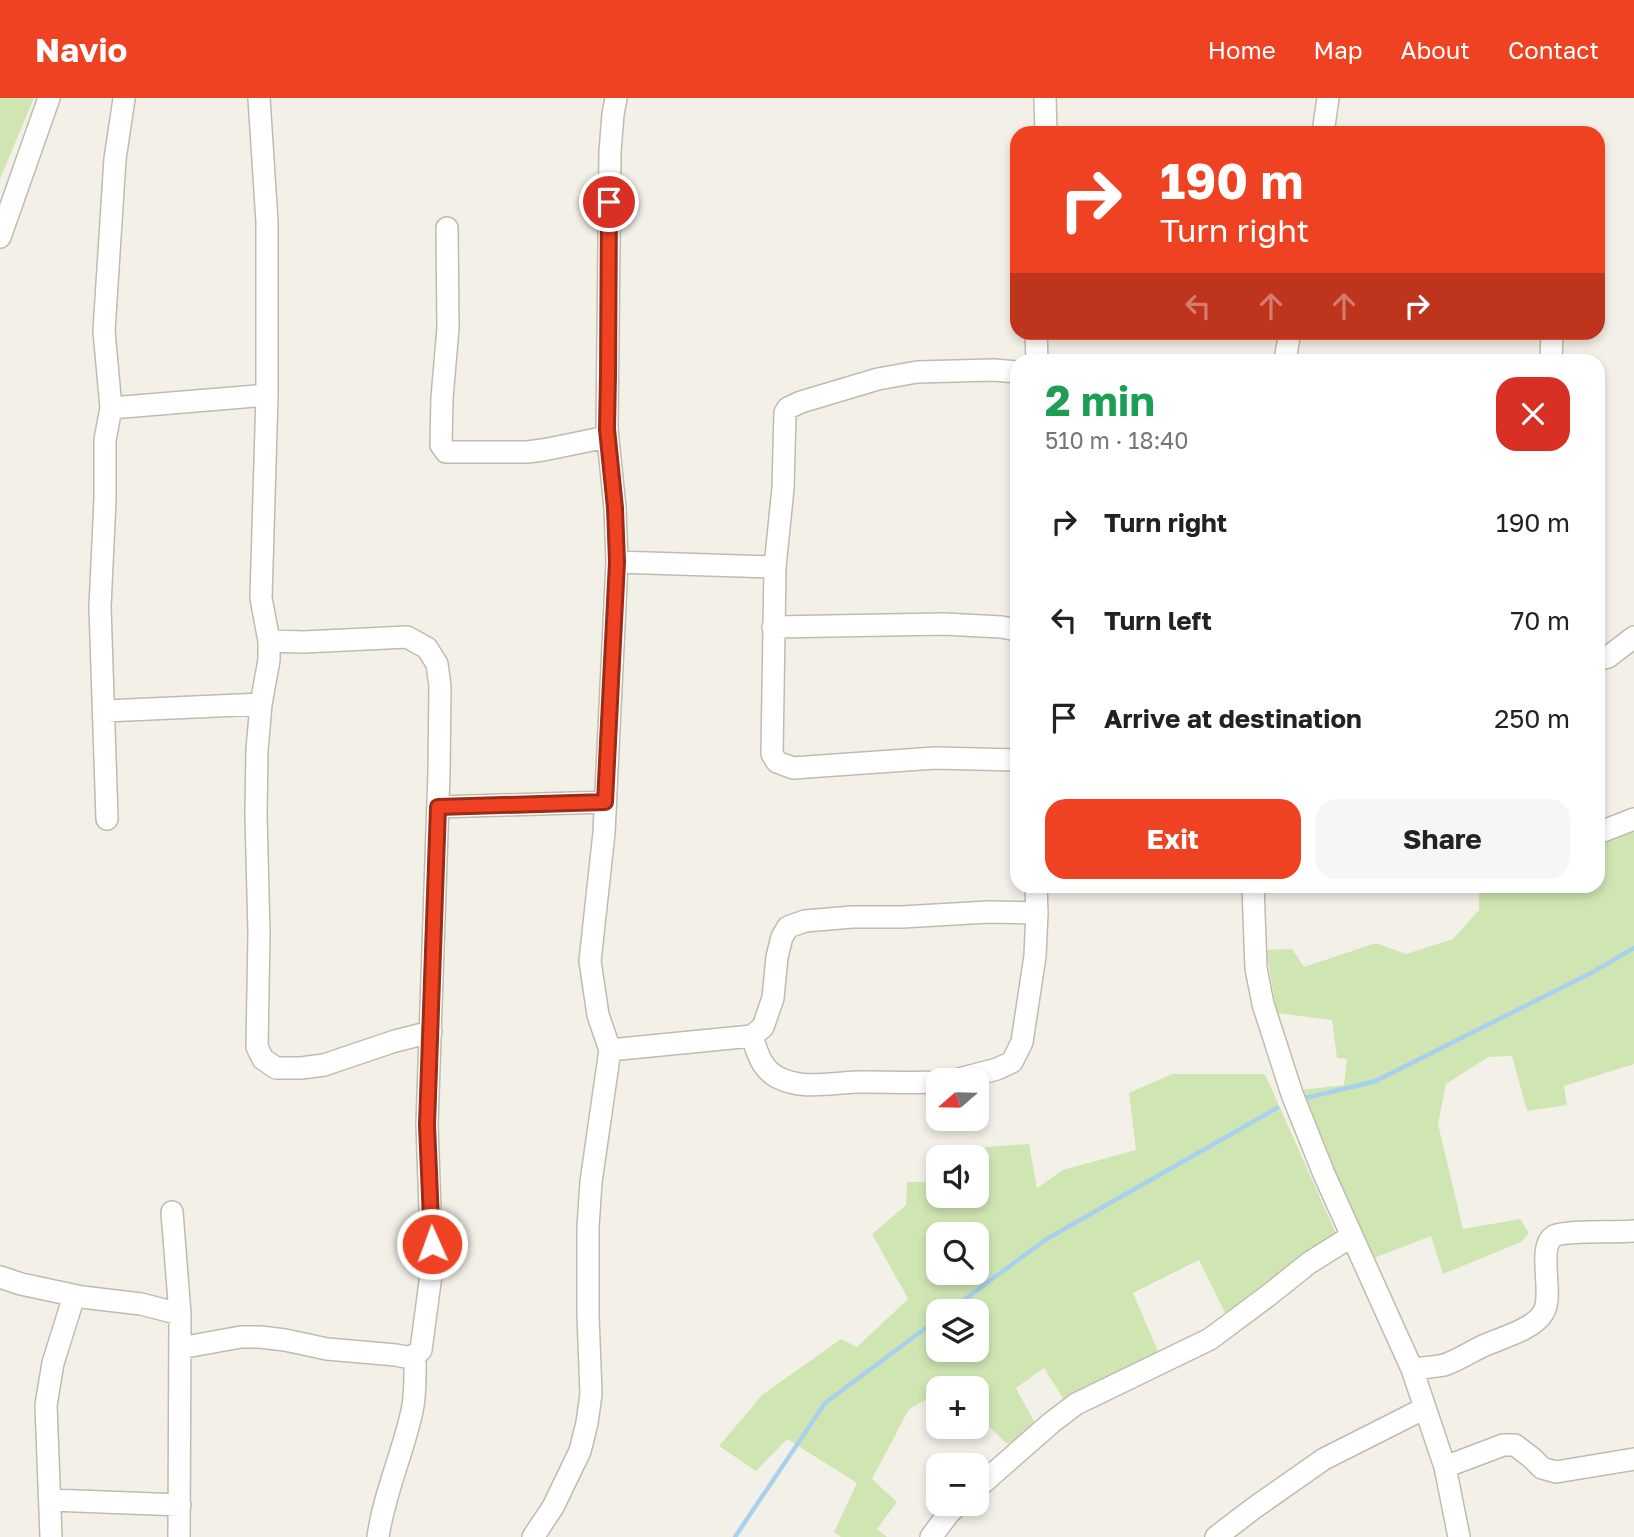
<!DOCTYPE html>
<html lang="en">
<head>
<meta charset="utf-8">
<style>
	body { margin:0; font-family:"Golos Text",sans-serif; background:#f6f6f6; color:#222; height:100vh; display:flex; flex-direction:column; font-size:26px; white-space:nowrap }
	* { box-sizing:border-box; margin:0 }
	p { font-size:23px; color:#767676 }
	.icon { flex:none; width:38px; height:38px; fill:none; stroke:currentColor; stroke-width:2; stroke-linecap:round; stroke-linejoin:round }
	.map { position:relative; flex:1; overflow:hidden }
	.drawer { position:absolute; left:1010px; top:256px; width:595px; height:539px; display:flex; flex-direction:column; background:#fff; border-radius:21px; box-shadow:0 4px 10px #0003 }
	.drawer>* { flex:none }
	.banner { position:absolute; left:1010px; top:28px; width:595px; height:214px; border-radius:21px; box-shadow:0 4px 10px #0003; background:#ef4223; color:#fff; overflow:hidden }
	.needle { width:46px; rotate:250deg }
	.tools { position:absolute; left:926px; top:970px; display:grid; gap:14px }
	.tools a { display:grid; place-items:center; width:63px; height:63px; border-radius:14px; background:#fff; box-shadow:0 4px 10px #0003; font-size:35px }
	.pin { position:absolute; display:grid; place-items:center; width:60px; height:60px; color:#fff; margin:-30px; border:4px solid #fff; border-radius:50%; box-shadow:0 2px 7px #0007 }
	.me { position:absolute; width:77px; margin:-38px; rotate:358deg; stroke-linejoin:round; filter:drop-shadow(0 0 5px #0008) }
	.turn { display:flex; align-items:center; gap:24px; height:147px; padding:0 35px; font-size:32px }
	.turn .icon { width:91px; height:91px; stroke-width:2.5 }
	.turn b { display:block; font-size:49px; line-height:60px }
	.lanes { display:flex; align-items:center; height:66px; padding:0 35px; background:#0003; justify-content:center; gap:35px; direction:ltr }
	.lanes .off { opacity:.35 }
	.round { display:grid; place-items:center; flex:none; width:74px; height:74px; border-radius:21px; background:#f6f6f6 }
	.headline { display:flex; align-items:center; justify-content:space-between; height:119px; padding:0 35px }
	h1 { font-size:42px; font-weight:700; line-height:52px; color:#1e9e55 }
	.action { display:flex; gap:14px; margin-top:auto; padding:14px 35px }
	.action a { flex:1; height:80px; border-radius:21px; background:#ef4223; color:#fff; font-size:28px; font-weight:700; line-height:80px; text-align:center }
	.action a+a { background:#f6f6f6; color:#222 }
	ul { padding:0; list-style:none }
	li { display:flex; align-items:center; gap:21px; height:98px; padding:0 35px }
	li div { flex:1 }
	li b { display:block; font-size:26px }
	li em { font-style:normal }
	header { display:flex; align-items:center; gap:42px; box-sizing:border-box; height:98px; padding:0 35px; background:#ef4223; color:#fff }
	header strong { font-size:33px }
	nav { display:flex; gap:38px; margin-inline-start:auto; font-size:24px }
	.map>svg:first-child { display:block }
	.green { fill:#cfe6b3; fill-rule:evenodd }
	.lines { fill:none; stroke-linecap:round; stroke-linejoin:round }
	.stream { stroke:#a8d1ed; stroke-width:4.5 }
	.minor-casing { stroke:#c1bbae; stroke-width:24 }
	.minor { stroke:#fff; stroke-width:21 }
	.route-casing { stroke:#9b2b17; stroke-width:18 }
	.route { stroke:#ef4223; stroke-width:12 }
</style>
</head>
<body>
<header>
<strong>Navio</strong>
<nav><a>Home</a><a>Map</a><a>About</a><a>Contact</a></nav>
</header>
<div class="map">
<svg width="1634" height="1439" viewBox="0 0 1634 1439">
	<rect width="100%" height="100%" fill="#f3f0e8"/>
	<path class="green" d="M0,0H34L0,81Z
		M1634,734V966L1564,988L1567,1007L1527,1013L1512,958L1488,959L1446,986L1438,1026L1463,1131L1520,1121L1529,1135L1521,1144L1443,1176L1431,1138L1374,1160L1314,1030L1300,992L1344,987L1347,961L1337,960L1332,922L1277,915L1266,852L1292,851L1304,869L1376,845L1406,856L1453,841L1479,812V788H1598V746Z
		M1172,976H1265L1342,1149L1232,1229L1199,1162L1133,1195L1160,1258L1066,1305L1044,1270L1016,1290L1037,1329L1007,1346L977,1317L976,1290H938V1295L909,1311L872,1381L897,1404L877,1431L887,1439H841L834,1434L857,1385L787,1341L756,1373L719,1348L762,1297L841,1241L857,1249L908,1201L872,1136L906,1107L907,1084H938V1097H976L977,1085H986L985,1049L1029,1046L1037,1090L1063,1072L1136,1052L1129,995ZM938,1136H976V1174H938ZM938,1213H976V1251H938Z"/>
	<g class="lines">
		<path class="stream" d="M1302,1001L1376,983L1593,874L1634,850
			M949,1213L1045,1142L1277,1010
			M735,1439L825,1305L938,1221"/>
		<defs>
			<path id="minor" d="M259,0L267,124V297L261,500L269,543V562L261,606L257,652L256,717L259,835L257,949L263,961L276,970H301L324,967L395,943L431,934
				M616,0L613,16L610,54L607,331L615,410L617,464
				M1045,0L1046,35
				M1323,35L1328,0
				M447,130L448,230L442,300L441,347L446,354H527L543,352L607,339
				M0,139L49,0
				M1036,234L1037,262
				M1285,262L1290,234
				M1551,262L1552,234
				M1017,274L994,272L917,274L878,281L801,304L788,310L785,315L783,390L775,469L772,656L777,664L793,670L935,660L1017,662
				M111,310L267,297
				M775,469L617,464L604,735L590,863L598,917L610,952L752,938L763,929L773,900L777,859L782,839L788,829L805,823L852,819H902L988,814L1037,815
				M773,529L944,526L1001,529L1017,532
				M1598,562L1608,559L1634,539
				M105,613L261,606
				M438,709L605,704
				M107,721L100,509L105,401V342L111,310L104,233L115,61L124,1
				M1598,735L1634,721
				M1253,788L1256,870L1263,906L1292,996L1324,1076L1412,1271L1445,1369L1459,1439
				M752,938C757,954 761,970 777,979C803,993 834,984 862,984C887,984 913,985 938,984
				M955,982L997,971L1012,964L1022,944L1035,858L1037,815L1036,788
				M172,1114L180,1216L179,1439
				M0,1179L21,1186L82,1199L141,1206L180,1216
				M180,1250L241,1239H260L285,1242L327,1251L396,1257C407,1260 413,1260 421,1252L432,1169L427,1027L439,674L440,588L437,566L427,550L407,539L304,544L269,543
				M1412,1271C1423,1270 1434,1269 1444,1267C1457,1263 1470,1254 1483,1248C1500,1240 1533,1232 1543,1215C1555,1198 1536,1149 1554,1138C1566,1132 1617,1135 1634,1133
				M1445,1369L1503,1347H1515L1532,1360L1542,1370L1556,1374L1634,1361
				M976,1391L1051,1325L1076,1306L1210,1241L1269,1197L1309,1165L1352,1138
				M51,1402L180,1407
				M51,1439L46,1307L53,1265L74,1198
				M378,1439C384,1396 403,1355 412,1313C416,1295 415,1276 415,1258
				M533,1439L553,1409L580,1353L587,1325L591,1296L588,1217V1129L591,1084L610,952
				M931,1439L949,1415L960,1405
				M1216,1439L1254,1410L1324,1361L1425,1310"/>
		</defs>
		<use href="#minor" class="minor-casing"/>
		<use href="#minor" class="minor"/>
	</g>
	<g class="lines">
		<defs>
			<path id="route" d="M432,1146L427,1027L438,709L605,704L617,464L615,410L607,331L608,277L609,104"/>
		</defs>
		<use href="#route" class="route-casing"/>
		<use href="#route" class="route"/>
	</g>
</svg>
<div class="tools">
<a><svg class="needle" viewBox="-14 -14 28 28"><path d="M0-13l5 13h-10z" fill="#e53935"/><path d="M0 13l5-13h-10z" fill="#767676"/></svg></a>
<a><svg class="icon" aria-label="sound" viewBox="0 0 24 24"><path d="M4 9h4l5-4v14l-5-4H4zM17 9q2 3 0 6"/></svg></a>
<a><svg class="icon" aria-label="search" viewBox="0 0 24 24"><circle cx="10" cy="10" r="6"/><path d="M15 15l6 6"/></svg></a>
<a><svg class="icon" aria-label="layers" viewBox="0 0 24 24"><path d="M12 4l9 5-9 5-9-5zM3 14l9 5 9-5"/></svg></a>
<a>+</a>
<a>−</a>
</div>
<div class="pin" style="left:609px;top:104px;background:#d93025"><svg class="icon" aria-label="arrive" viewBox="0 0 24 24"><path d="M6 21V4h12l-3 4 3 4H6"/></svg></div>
<svg class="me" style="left:432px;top:1146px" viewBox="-20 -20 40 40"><circle r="17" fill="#ef4223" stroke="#fff" stroke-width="3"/><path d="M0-11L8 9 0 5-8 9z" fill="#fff"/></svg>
<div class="banner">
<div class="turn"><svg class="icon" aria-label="right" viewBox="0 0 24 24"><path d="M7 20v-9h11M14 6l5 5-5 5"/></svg><div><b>190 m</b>Turn right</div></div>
<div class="lanes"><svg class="icon off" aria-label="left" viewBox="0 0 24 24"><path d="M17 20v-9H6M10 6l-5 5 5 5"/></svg><svg class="icon off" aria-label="ahead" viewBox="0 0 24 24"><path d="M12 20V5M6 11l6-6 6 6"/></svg><svg class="icon off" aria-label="ahead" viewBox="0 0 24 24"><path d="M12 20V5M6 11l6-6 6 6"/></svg><svg class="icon" aria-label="right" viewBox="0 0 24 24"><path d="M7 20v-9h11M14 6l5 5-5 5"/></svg></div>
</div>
<section class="drawer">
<div class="headline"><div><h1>2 min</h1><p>510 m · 18:40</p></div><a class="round" style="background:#d93025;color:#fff"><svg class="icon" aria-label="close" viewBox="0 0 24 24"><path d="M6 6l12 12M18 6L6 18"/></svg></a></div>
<ul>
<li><svg class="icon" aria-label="right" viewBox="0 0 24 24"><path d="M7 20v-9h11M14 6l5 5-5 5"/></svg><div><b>Turn right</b></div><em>190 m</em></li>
<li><svg class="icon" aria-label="left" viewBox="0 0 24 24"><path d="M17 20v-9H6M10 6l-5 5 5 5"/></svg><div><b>Turn left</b></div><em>70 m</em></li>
<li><svg class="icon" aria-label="arrive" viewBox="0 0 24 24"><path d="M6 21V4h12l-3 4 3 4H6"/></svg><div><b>Arrive at destination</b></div><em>250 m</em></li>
</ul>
<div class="action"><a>Exit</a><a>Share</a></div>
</section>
</div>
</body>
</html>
